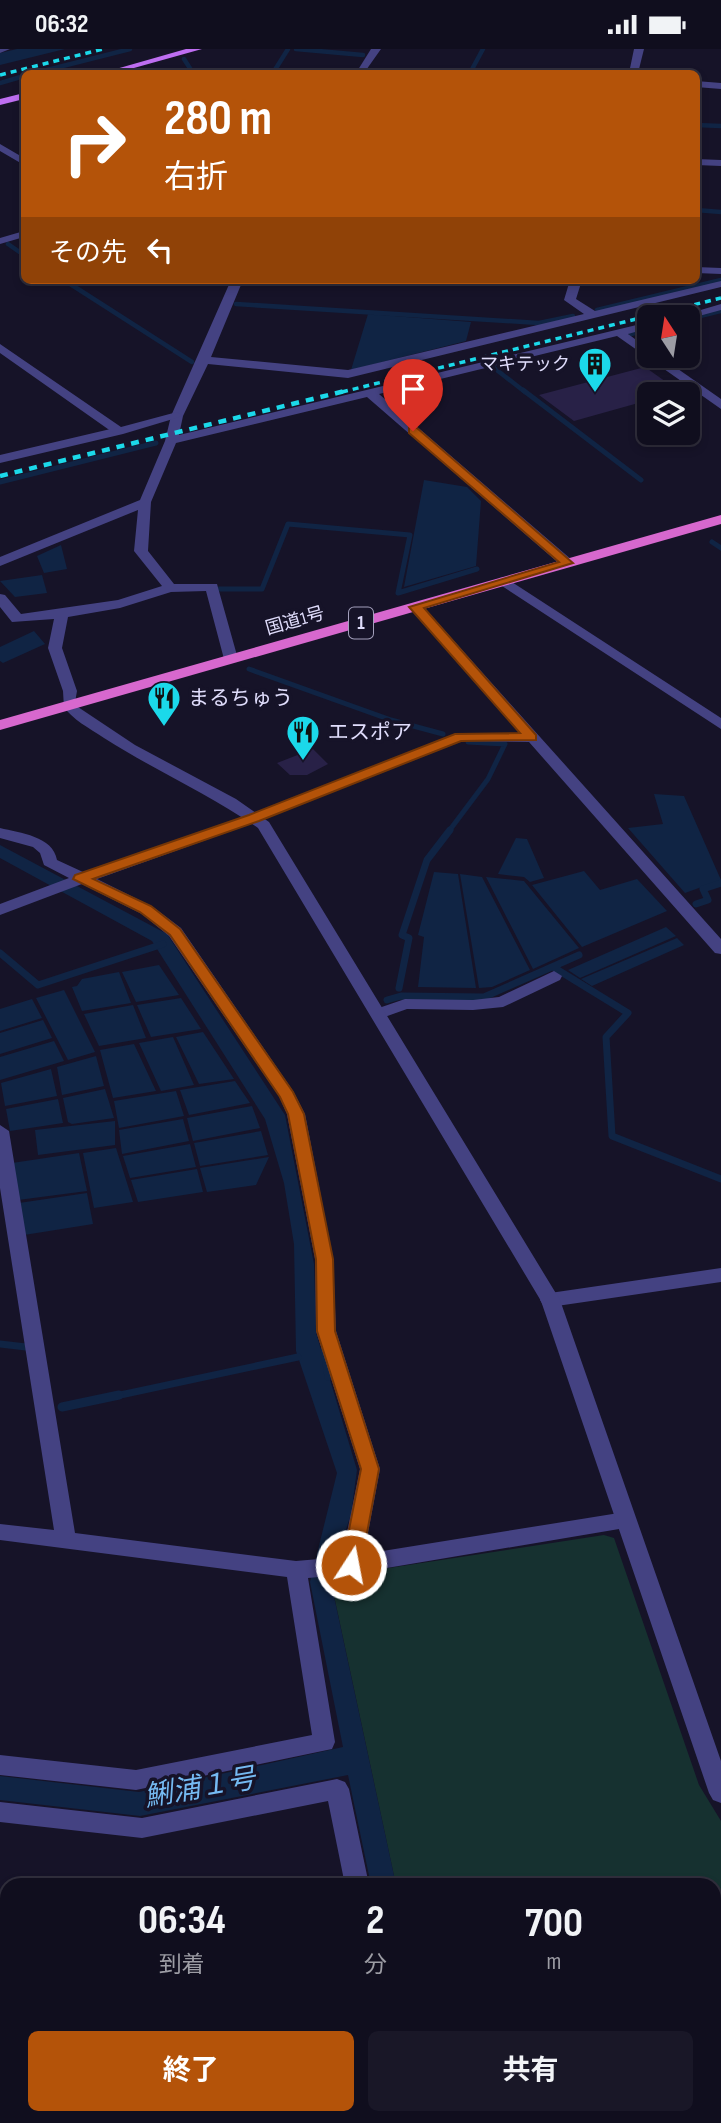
<!DOCTYPE html>
<html lang="ja">
<head>
<meta charset="utf-8">
<style>
	body { margin:0; font-family:"Sofia Sans Condensed","Noto Sans JP",sans-serif; background:#191727; color:#f1f3f6; height:100vh; display:flex; flex-direction:column; font-size:26px; white-space:nowrap }
	* { box-sizing:border-box; margin:0 }
	p { font-size:23px; color:#9c9ca4 }
	.icon { flex:none; width:38px; height:38px; fill:none; stroke:currentColor; stroke-width:2; stroke-linecap:round; stroke-linejoin:round }
	.map { position:relative; flex:1; overflow:hidden }
	.sheet { position:absolute; left:0px; top:1829px; width:721px; height:247px; display:flex; flex-direction:column; background:#100e1e; border-radius:21px 21px 0 0; box-shadow:0 4px 10px #0003,0 0 0 2px #302e3c }
	.sheet>* { flex:none }
	.hud { position:absolute; left:21px; top:21px; width:679px; height:214px; border-radius:10px; box-shadow:0 4px 10px #0003,0 0 0 2px #302e3c; background:#b45309; color:#fff; overflow:hidden }
	.needle { width:46px; rotate:348deg }
	.buttons { position:absolute; left:637px; top:256px; display:grid; gap:14px }
	.buttons a { display:grid; place-items:center; width:63px; height:63px; border-radius:10px; background:#100e1e; box-shadow:0 4px 10px #0003,0 0 0 2px #302e3c; font-size:35px }
	.pin { position:absolute; display:grid; place-items:center; width:60px; height:60px; color:#fff; margin:-72px -30px; border-radius:50% 50% 50% 0; rotate:-45deg; box-shadow:0 0 7px #0007 }
	.pin .icon { rotate:45deg }
	.me { position:absolute; width:77px; margin:-38px; rotate:11deg; stroke-linejoin:round; filter:drop-shadow(0 0 5px #0008) }
	.turn { display:flex; align-items:center; gap:24px; height:147px; padding:0 28px; font-size:32px }
	.turn .icon { width:91px; height:91px; stroke-width:2.5 }
	.turn b { display:block; font-size:49px; line-height:60px }
	.then { display:flex; align-items:center; height:66px; padding:0 28px; background:#0003; gap:14px; font-size:26px }
	.eta { display:flex; justify-content:space-evenly; align-items:center; height:119px; text-align:center }
	.eta b { font-size:42px; font-weight:700; line-height:49px }
	.cta { display:flex; gap:14px; margin-top:auto; padding:14px 28px }
	.cta a { flex:1; height:80px; border-radius:10px; background:#b45309; color:#fff; font-size:28px; font-weight:700; line-height:80px; text-align:center }
	.cta a+a { background:#191727; color:#f1f3f6 }
	.status { display:flex; justify-content:space-between; align-items:center; height:49px; padding:0 35px; background:#100e1e; direction:ltr }
	.status svg { height:19px; fill:currentColor }
	.map>svg:first-child { display:block }
	.green { fill:#163130 }
	.water { fill:#102444 }
	.lines { fill:none; stroke-linecap:round; stroke-linejoin:round }
	.stream-far3 { stroke:#102444; stroke-width:4.5 }
	.stream-far2 { stroke:#102444; stroke-width:5 }
	.stream-far1 { stroke:#102444; stroke-width:7 }
	.stream { stroke:#102444; stroke-width:9 }
	.building { fill:#282147 }
	.minor { fill:#444282; fill-rule:evenodd }
	.tertiary { fill:#444282; fill-rule:evenodd }
	.primary { fill:#be6ef1; fill-rule:evenodd }
	.trunk { fill:#d768ce; fill-rule:evenodd }
	.rail-far1 { stroke:#1bd9ea; stroke-width:3.5; stroke-dasharray:6 5; stroke-linecap:butt }
	.rail { stroke:#1bd9ea; stroke-width:4.5; stroke-dasharray:8 7; stroke-linecap:butt }
	.route { fill:#b45309; stroke:#753606; stroke-width:2 }
	.labels { text-anchor:middle; dominant-baseline:central; stroke-width:7; stroke-linejoin:round; paint-order:stroke }
	.far-poi-label { font-size:18px; fill:#e0ddfc; stroke:#161328; text-anchor:end }
	.far-street-label { font-size:18px; fill:#e0ddfc; stroke:#161328 }
	.shield { fill:#161328; stroke:#a3a0bc; stroke-width:2 }
	.shield-label { font-size:19px; font-weight:bold; fill:#e0ddfc }
	.poi-label { font-size:21px; fill:#e0ddfc; stroke:#161328; text-anchor:start }
	.near-water-label { font-size:28px; font-style:italic; fill:#75baf2; stroke:#161328 }
</style>
</head>
<body>
<div class="status"><b>06:32</b><svg viewBox="0 0 49 12"><path d="M0 12V9h3v3zM5 12V6h3v6zM10 12V3h3v9zM15 12V0h3v12zM26 1h20v11H26zM47 4h2v5h-2z"/></svg></div>
<div class="map">
<svg width="721" height="2074" viewBox="0 0 721 2074">
	<rect width="100%" height="100%" fill="#161328"/>
	<path class="green" d="M604,1486L614,1489L699,1736L721,1772V1871L714,1872V1836H396L330,1528Z"/>
	<path class="water" d="M17,0H65L0,16V4Z
		M368,265L471,273L466,292L351,321Z
		M424,431L467,438L481,452L476,517L404,538Z
		M61,496L67,520L44,524L37,507Z
		M42,526L47,544L15,548L0,532Z
		M34,582L45,595L3,614L0,612V598Z
		M654,745L684,747L721,831L685,844L628,779L663,775Z
		M516,789L527,790L544,829L530,833L524,828L498,825Z
		M0,796L167,885L285,1066L314,1215L316,1284L357,1421L351,1465L330,1529L396,1836H371L348,1726L140,1767L0,1751V1727L139,1743L343,1698L310,1533L337,1424L296,1302L294,1195L284,1134L265,1070L152,892L0,809Z
		M584,822L600,841L637,830L667,862L582,898L532,836Z
		M434,823L458,825L476,939L418,938L424,888L418,886Z
		M460,825L482,828L530,921L492,938L479,939Z
		M486,828L524,832L579,899L533,920Z
		M666,878L676,887L580,929L568,921Z
		M677,889L684,896L592,937L581,930Z
		M159,916L179,946L136,953L122,923Z
		M119,923L131,954L82,962L72,938L77,937L82,930Z
		M64,941L95,1003L68,1011L36,949Z
		M181,949L201,980L151,988L137,956Z
		M32,950L42,969L0,982V960Z
		M133,956L146,989L99,997L84,965Z
		M43,971L52,989L0,1005V984Z
		M203,983L234,1030L199,1035L176,988Z
		M173,988L194,1036L161,1042L139,994Z
		M54,992L64,1012L0,1031V1008Z
		M134,995L156,1042L113,1049L100,1001Z
		M96,1007L104,1037L62,1046L57,1018Z
		M51,1020L57,1047L5,1057L1,1034Z
		M235,1032L250,1054L189,1066L180,1041Z
		M105,1040L114,1069L72,1075L68,1073L63,1049Z
		M176,1042L184,1067L119,1079L114,1052Z
		M58,1050L63,1074L10,1082L6,1060Z
		M252,1057L260,1079L193,1092L187,1069Z
		M183,1070L189,1092L122,1105L119,1081Z
		M115,1072V1096L38,1106L35,1081Z
		M261,1082L268,1106L200,1117L194,1094Z
		M190,1095L196,1118L130,1129L123,1107Z
		M116,1099L133,1153L94,1159L83,1104Z
		M79,1104L87,1142L18,1151L12,1114Z
		M269,1108L256,1136L207,1143L200,1119Z
		M197,1120L203,1143L138,1153L131,1131Z
		M87,1144L93,1175L24,1186L19,1154Z"/>
	<g class="lines">
		<path class="stream-far3" d="M296,0L363,6
			M184,10L193,24
			M35,24L130,0
			M273,24L288,0
			M470,24L483,0
			M0,34L24,27
			M696,76L721,77
			M696,161L721,163
			M8,195L24,206
			M64,231L192,313
			M236,255L539,274L573,267
			M597,261L721,231
			M688,270L721,262
			M631,285L649,280
			M493,318L525,343"/>
		<path class="stream-far2" d="M523,341L641,431
			M0,433L156,394
			M712,493L721,499
			M219,540H262L288,475L410,486L398,544L477,520
			M249,620L391,671L443,685
			M449,782L488,730L505,695L468,693"/>
		<path class="stream-far1" d="M696,855L708,851L703,840L721,834
			M0,904L38,936L163,895
			M553,918L628,964L606,988L612,1087L721,1130
			M399,939L409,889L402,886L427,811L450,781
			M387,951L401,947L484,948L579,906
			M0,1295L26,1298
			M324,1301L328,1328
			M111,1348L298,1308"/>
		<path class="stream" d="M62,1358L119,1346"/>
	</g>
	<path class="building" d="M645,318L683,345H649V351L574,372L539,346Z
		M313,700L328,715L307,726H290L277,714Z"/>
	<g class="lines">
		<path class="minor" d="M0,0H10L0,4Z
			M371,0H381L364,24H356Z
			M634,0H644L638,24H629Z
			M696,32L721,34V40L696,38Z
			M0,95L24,109V116L0,102Z
			M696,110L721,111V117L696,116Z
			M24,182V188L0,195V189Z
			M696,218L721,219V225L696,224Z
			M231,231H243L211,308L348,321L584,265L564,251L570,231H582L576,250L595,262L721,232V238L348,329L208,315L183,367L179,386L649,273V279L628,285L649,300V306H658L721,350V360L617,287L379,345L572,511L574,514L567,518L562,517L367,348L176,394L151,453L148,502L174,535H217L238,610L231,614L224,610L206,542L171,543L120,559L68,568L62,599L77,642L74,659H64L63,642L48,599L54,570L12,573L0,558V545L5,546L21,565L118,551L162,537L134,502L138,461L0,517V508L140,451L165,392L171,367Z
			M721,255V261L688,270V268H677Z
			M119,378L123,379V385L0,414V406Z
			M504,528L721,669V680L499,535V529Z
			M416,554L421,555L721,890V905L715,904L529,693L462,692L259,772L97,830L153,858L181,879L293,1042L305,1065L333,1210L336,1282L380,1420L364,1505L625,1463L632,1465L635,1471L632,1477L625,1479L351,1525L308,1529L335,1693L332,1700L136,1741L0,1726V1706L136,1721L312,1686L287,1528L0,1491V1475L54,1481L0,1139V1076L9,1082L75,1484L296,1512L342,1508L360,1420L316,1282L315,1210L287,1065L279,1047L169,887L142,865L82,835L0,866V855L69,829L44,816L40,804L33,798L0,789V779C20,784 53,787 57,811L83,823L249,766L455,685L521,684L411,561V555Z
			M554,922L562,927L560,931L503,958L473,961L407,960L379,970L371,965L373,961L405,950L473,951L499,948Z
			M721,1219V1233L550,1258L543,1256L540,1251L543,1246L550,1244Z
			M337,1730L345,1733L349,1740L369,1836H345L328,1752L142,1789L0,1773V1753L142,1769Z
			M0,1915H7V1937H0Z
			M409,2068H435L437,2074H411Z"/>
		<path class="tertiary" d="M0,295L121,378L177,363L183,367L123,385H115L0,304Z
			M69,652L135,696L236,750L269,773L560,1251L721,1712V1754L713,1751L709,1744L541,1252L258,779C209,745 154,721 104,689C89,679 73,671 62,656Z
			M550,2068H576L579,2074H553Z"/>
		<path class="primary" d="M186,0H202L116,24H102Z
			M24,44V50L0,56V50Z"/>
		<path class="trunk" d="M721,466V475L0,681V671Z"/>
		<path class="rail-far1" d="M0,26L103,0
			M342,343L721,249"/>
		<path class="rail" d="M0,427L349,341"/>
	</g>
	<path class="route" d="M409,379H417L573,514L424,559L536,686V691L461,692L259,772L93,830L151,857L180,880L293,1043L304,1065L333,1210L335,1282L379,1420L361,1516L358,1521L351,1524L344,1521L342,1516L361,1420L317,1282L316,1210L288,1065L280,1048L170,886L140,863L73,830L75,826L249,766L455,685L520,684L409,558L559,513L409,384Z"/>
	<defs>
		<symbol id="building-pin" viewBox="-11 -11 22 30"><path d="M0 17L-7.5 6A9.5 9.5 0 1 1 7.5 6Z" fill="#1bd9ea" stroke="#161328"/><path d="M-4-6H4V6H1V3H-1V6H-4ZM-2.5-4.3h1.7v1.8h-1.7ZM.8-4.3h1.7v1.8H.8ZM-2.5-1h1.7V.8h-1.7ZM.8-1h1.7V.8H.8Z" fill="#111"/></symbol>
		<symbol id="restaurant-pin" viewBox="-11 -11 22 30"><path d="M0 17L-7.5 6A9.5 9.5 0 1 1 7.5 6Z" fill="#1bd9ea" stroke="#161328"/><path d="M-5-6h1v4h1v-4h1v4h1v-4h1v5L-1.5 .5V6h-2V.5L-5-1ZM5-6V6H3V1.5H1.5Q1.5-4 5-6Z" fill="#111"/></symbol>
	</defs>
	<g fill-rule="evenodd">
		<use href="#building-pin" x="576" y="296" width="38" height="52"/>
		<use href="#restaurant-pin" x="145" y="630" width="38" height="52"/>
		<use href="#restaurant-pin" x="284" y="664" width="38" height="52"/>
	</g>
	<g class="labels">
		<g class="far-poi-label">
			<text x="570" y="315">マキテック</text>
		</g>
		<g class="far-street-label">
			<text transform="translate(295 572) rotate(-16)">国道1号</text>
		</g>
		<rect class="shield" x="349" y="558.5" width="24" height="31" rx="5"/>
		<g class="shield-label">
			<text x="361" y="574">1</text>
		</g>
		<g class="poi-label">
			<text x="188" y="649">まるちゅう</text>
			<text x="328" y="683">エスポア</text>
		</g>
		<g class="near-water-label">
			<text transform="translate(200 1739) rotate(-10)">鯏浦１号</text>
		</g>
	</g>
</svg>
<div class="buttons">
<a><svg class="needle" viewBox="-14 -14 28 28"><path d="M0-13l5 13h-10z" fill="#e53935"/><path d="M0 13l5-13h-10z" fill="#9c9ca4"/></svg></a>
<a><svg class="icon" aria-label="layers" viewBox="0 0 24 24"><path d="M12 4l9 5-9 5-9-5zM3 14l9 5 9-5"/></svg></a>
</div>
<div class="pin" style="left:413px;top:382px;background:#d93025"><svg class="icon" aria-label="arrive" viewBox="0 0 24 24"><path d="M6 21V4h12l-3 4 3 4H6"/></svg></div>
<svg class="me" style="left:351px;top:1516px" viewBox="-20 -20 40 40"><circle r="17" fill="#b45309" stroke="#fff" stroke-width="3"/><path d="M0-11L8 9 0 5-8 9z" fill="#fff"/></svg>
<div class="hud">
<div class="turn"><svg class="icon" aria-label="right" viewBox="0 0 24 24"><path d="M7 20v-9h11M14 6l5 5-5 5"/></svg><div><b>280 m</b>右折</div></div>
<div class="then">その先<svg class="icon" aria-label="left" viewBox="0 0 24 24"><path d="M17 20v-9H6M10 6l-5 5 5 5"/></svg></div>
</div>
<section class="sheet">
<div class="eta">
<div><b>06:34</b><p>到着</p></div>
<div><b>2</b><p>分</p></div>
<div><b>700</b><p>m</p></div>
</div>
<div class="cta"><a>終了</a><a>共有</a></div>
</section>
</div>
</body>
</html>
